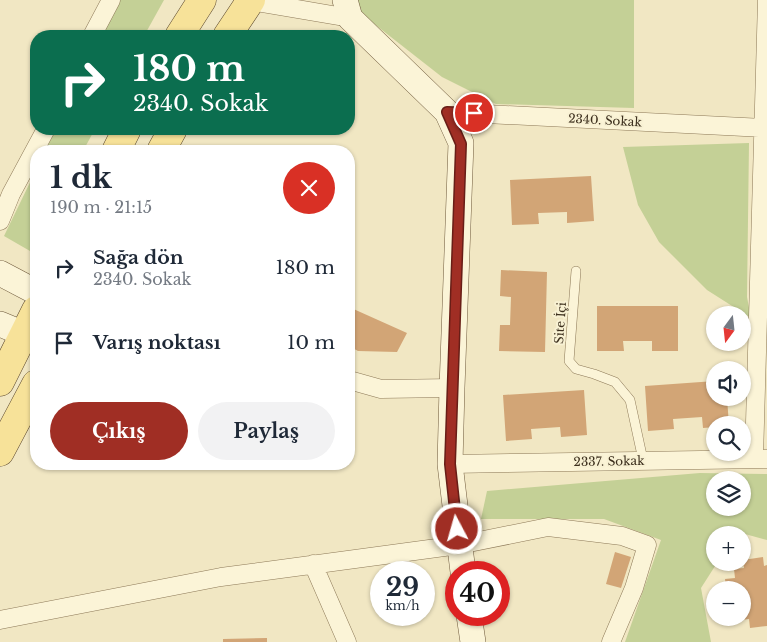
<!DOCTYPE html>
<html lang="tr">
<head>
<meta charset="utf-8">
<style>
	body { margin:0; font-family:"Libre Baskerville",serif; background:#f2f2f3; color:#1f2937; height:100vh; display:flex; flex-direction:column; font-size:19px; white-space:nowrap }
	* { box-sizing:border-box; margin:0 }
	p { font-size:16px; color:#747a83 }
	.icon { flex:none; width:28px; height:28px; fill:none; stroke:currentColor; stroke-width:2; stroke-linecap:round; stroke-linejoin:round }
	.map { position:relative; flex:1; overflow:hidden }
	.details { position:absolute; left:30px; top:145px; width:325px; height:325px; display:flex; flex-direction:column; background:#fff; border-radius:20px; box-shadow:0 1px 4px #0004 }
	.details>* { flex:none }
	.guide { position:absolute; left:30px; top:30px; width:325px; height:105px; border-radius:20px; box-shadow:0 1px 4px #0004; background:#0b6e4f; color:#fff; overflow:hidden }
	.needle { width:32px; rotate:195deg }
	.tools { position:absolute; left:706px; top:306px; display:grid; gap:10px }
	.tools a { display:grid; place-items:center; width:45px; height:45px; border-radius:50%; background:#fff; box-shadow:0 1px 4px #0004; font-size:25px }
	.speed { position:absolute; left:370px; top:561px; display:flex; gap:10px; font-size:25px; font-weight:700; text-align:center }
	.speed>* { display:grid; place-content:center; width:65px; height:65px; border-radius:50%; background:#fff; box-shadow:0 1px 4px #0004; line-height:1 }
	.speed small { font-size:12px; font-weight:400 }
	.speed .limit { border:8px solid #d22; background:#fff; color:#111 }
	.pin { position:absolute; display:grid; place-items:center; width:42px; height:42px; color:#fff; margin:-21px; border:2px solid #fff; border-radius:50%; box-shadow:0 1px 5px #0007 }
	.me { position:absolute; width:55px; margin:-28px; rotate:354deg; stroke-linejoin:round; filter:drop-shadow(0 0 4px #0008) }
	.turn { display:flex; align-items:center; gap:18px; height:105px; padding:0 20px; font-size:22px }
	.turn .icon { width:65px; height:65px; stroke-width:2.5 }
	.turn b { display:block; font-size:35px; line-height:42px }
	.round { display:grid; place-items:center; flex:none; width:52px; height:52px; border-radius:26px; background:#f2f2f3 }
	.summary { display:flex; align-items:center; justify-content:space-between; height:85px; padding:0 20px }
	h1 { font-size:30px; font-weight:700; line-height:38px }
	.button { display:flex; gap:10px; margin-top:auto; padding:10px 20px }
	.button a { flex:1; height:58px; border-radius:30px; background:#a02e24; color:#fff; font-size:20px; font-weight:700; line-height:58px; text-align:center }
	.button a+a { background:#f2f2f3; color:#1f2937 }
	ul { padding:0; list-style:none }
	li { display:flex; align-items:center; gap:15px; height:75px; padding:0 20px }
	li div { flex:1 }
	li b { display:block; font-size:19px }
	li em { font-style:normal }
	.map>svg:first-child { display:block }
	.green { fill:#c4d096; fill-rule:evenodd }
	.building { fill:#d2a576 }
	.lines { fill:none; stroke-linecap:round; stroke-linejoin:round }
	.lane-casing { stroke:#8d7958; stroke-width:10 }
	.street-casing { stroke:#8d7958; stroke-width:19 }
	.secondary-casing { stroke:#6f5a3c; stroke-width:26 }
	.primary-casing { stroke:#5a462d; stroke-width:29 }
	.lane { stroke:#fbf4d7; stroke-width:9 }
	.street { stroke:#fbf4d7; stroke-width:18 }
	.secondary { stroke:#fbf4d7; stroke-width:25 }
	.primary { stroke:#f7e299; stroke-width:28 }
	.route-casing { stroke:#681e17; stroke-width:12 }
	.route { stroke:#a02e24; stroke-width:9 }
	.labels { text-anchor:middle; dominant-baseline:central; stroke-width:4; stroke-linejoin:round; paint-order:stroke }
	.street-label { font-size:12px; fill:#3c2f1d; stroke:#f8f1d3 }
</style>
</head>
<body>
<div class="map">
<svg width="767" height="642" viewBox="0 0 767 642">
	<rect width="100%" height="100%" fill="#f1e7c3"/>
	<path class="green" d="M120,0H164L144,36H102Z
		M353,0H634V108L496,104L442,77L359,12Z
		M56,129H95L83,151H45Z
		M749,143L747,297L751,318L707,290L659,242L638,205L623,147Z
		M36,170V239L30,251L4,236Z
		M700,473L767,474V540L745,534L743,536L742,535H715V562L717,563L701,588L711,642H625L661,540L604,519H481L487,491ZM715,480H742V508H715Z"/>
	<path class="building" d="M591,176L594,221L567,223V212L538,213L539,224L512,225L510,180Z
		M501,270L547,272L545,352L499,351L500,325H510L511,297L500,296Z
		M597,306H678V351H652V341H623L624,351H597Z
		M349,307L407,333L397,352L358,351L349,346Z
		M715,381V398H727L729,425H715V427L703,428L702,417L673,419L674,429L648,431L645,386Z
		M584,390L587,435L561,437L560,427L531,429L532,439L506,441L503,395Z
		M615,552L631,557L621,588L606,584Z
		M763,557L764,566L767,565V626L750,628L749,619L720,623L719,618H742V590H720V589L726,588L725,579L735,578L734,569L744,568L743,560Z
		M267,638V642H223V639Z"/>
	<g class="lines">
		<defs>
			<path id="lane" d="M576,271L569,361L576,369L594,374L615,382L630,400L643,460"/>
			<path id="street" d="M250,1L350,18
				M92,36L111,0
				M447,112L764,128
				M0,221L11,194L46,129
				M349,380L381,389L452,388
				M754,458L767,0
				M450,464L767,459
				M313,564L347,642
				M0,620L221,577L459,545L548,527L622,536L647,545L634,588L611,642"/>
			<path id="secondary" d="M345,0L350,18L447,112L461,143L452,388L450,464L463,572
				M0,273L36,292
				M0,324L24,334
				M469,615L473,642"/>
			<path id="primary" d="M179,36L202,0
				M227,36L251,0
				M116,151L127,129
				M161,151L173,129
				M0,382L36,310
				M0,452L36,384"/>
		</defs>
		<use href="#lane" class="lane-casing"/>
		<use href="#street" class="street-casing"/>
		<use href="#secondary" class="secondary-casing"/>
		<use href="#primary" class="primary-casing"/>
		<use href="#lane" class="lane"/>
		<use href="#street" class="street"/>
		<use href="#secondary" class="secondary"/>
		<use href="#primary" class="primary"/>
	</g>
	<g class="lines">
		<defs>
			<path id="route" d="M457,529L450,464L461,144L447,112L474,113"/>
		</defs>
		<use href="#route" class="route-casing"/>
		<use href="#route" class="route"/>
	</g>
	<g class="labels">
		<g class="street-label">
			<text transform="translate(605 120) rotate(3)">2340. Sokak</text>
			<text transform="translate(560 323) rotate(-86)">Site İçi</text>
			<text transform="translate(609 461) rotate(-1)">2337. Sokak</text>
		</g>
	</g>
</svg>
<div class="tools">
<a><svg class="needle" viewBox="-14 -14 28 28"><path d="M0-13l5 13h-10z" fill="#e53935"/><path d="M0 13l5-13h-10z" fill="#747a83"/></svg></a>
<a><svg class="icon" aria-label="sound" viewBox="0 0 24 24"><path d="M4 9h4l5-4v14l-5-4H4zM17 9q2 3 0 6"/></svg></a>
<a><svg class="icon" aria-label="search" viewBox="0 0 24 24"><circle cx="10" cy="10" r="6"/><path d="M15 15l6 6"/></svg></a>
<a><svg class="icon" aria-label="layers" viewBox="0 0 24 24"><path d="M12 4l9 5-9 5-9-5zM3 14l9 5 9-5"/></svg></a>
<a>+</a>
<a>−</a>
</div>
<div class="speed"><div>29<small>km/h</small></div><div class="limit">40</div></div>
<div class="pin" style="left:474px;top:113px;background:#d93025"><svg class="icon" aria-label="arrive" viewBox="0 0 24 24"><path d="M6 21V4h12l-3 4 3 4H6"/></svg></div>
<svg class="me" style="left:457px;top:529px" viewBox="-20 -20 40 40"><circle r="17" fill="#a02e24" stroke="#fff" stroke-width="3"/><path d="M0-11L8 9 0 5-8 9z" fill="#fff"/></svg>
<div class="guide">
<div class="turn"><svg class="icon" aria-label="right" viewBox="0 0 24 24"><path d="M7 20v-9h11M14 6l5 5-5 5"/></svg><div><b>180 m</b>2340. Sokak</div></div>
</div>
<section class="details">
<div class="summary"><div><h1>1 dk</h1><p>190 m · 21:15</p></div><a class="round" style="background:#d93025;color:#fff"><svg class="icon" aria-label="close" viewBox="0 0 24 24"><path d="M6 6l12 12M18 6L6 18"/></svg></a></div>
<ul>
<li><svg class="icon" aria-label="right" viewBox="0 0 24 24"><path d="M7 20v-9h11M14 6l5 5-5 5"/></svg><div><b>Sağa dön</b><p>2340. Sokak</p></div><em>180 m</em></li>
<li><svg class="icon" aria-label="arrive" viewBox="0 0 24 24"><path d="M6 21V4h12l-3 4 3 4H6"/></svg><div><b>Varış noktası</b></div><em>10 m</em></li>
</ul>
<div class="button"><a>Çıkış</a><a>Paylaş</a></div>
</section>
</div>
</body>
</html>
